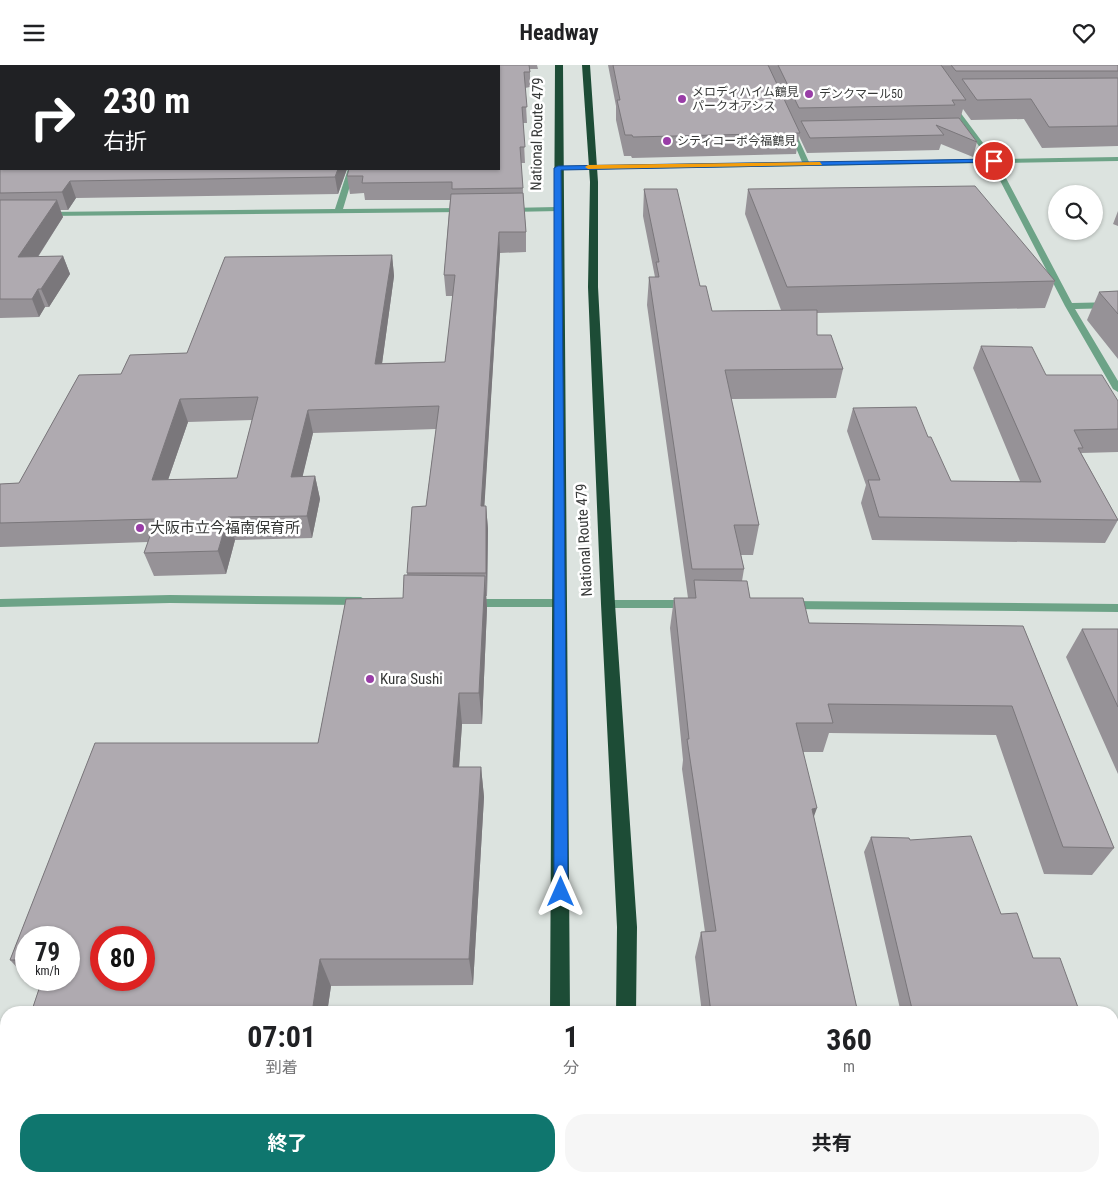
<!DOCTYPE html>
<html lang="ja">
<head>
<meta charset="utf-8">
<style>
	body { margin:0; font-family:"Roboto Condensed","Noto Sans JP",sans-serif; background:#f6f6f6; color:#202124; height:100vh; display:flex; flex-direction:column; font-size:19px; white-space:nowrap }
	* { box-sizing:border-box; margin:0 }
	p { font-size:16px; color:#757577 }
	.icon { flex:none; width:28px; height:28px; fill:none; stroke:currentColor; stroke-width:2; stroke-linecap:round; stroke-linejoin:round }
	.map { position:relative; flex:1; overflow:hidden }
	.side { position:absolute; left:0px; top:941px; width:1119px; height:176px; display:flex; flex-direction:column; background:#fff; border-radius:20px 20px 0 0; box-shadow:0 1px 4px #0004 }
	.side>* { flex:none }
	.top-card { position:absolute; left:0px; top:0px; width:500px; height:105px; box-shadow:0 1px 4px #0004; background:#202124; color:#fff; overflow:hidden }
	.controls { position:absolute; left:1048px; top:120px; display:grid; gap:10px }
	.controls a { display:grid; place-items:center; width:55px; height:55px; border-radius:50%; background:#fff; box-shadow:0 1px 4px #0004; font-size:25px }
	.speed { position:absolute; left:15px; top:861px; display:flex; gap:10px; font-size:25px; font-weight:700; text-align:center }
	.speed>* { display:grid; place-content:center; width:65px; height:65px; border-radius:50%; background:#fff; box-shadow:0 1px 4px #0004; line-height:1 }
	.speed small { font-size:12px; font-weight:400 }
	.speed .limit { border:8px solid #d22; background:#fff; color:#111 }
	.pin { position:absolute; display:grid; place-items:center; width:42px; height:42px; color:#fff; margin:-21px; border:2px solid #fff; border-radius:50%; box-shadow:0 1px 5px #0007 }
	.me { position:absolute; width:55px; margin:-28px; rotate:0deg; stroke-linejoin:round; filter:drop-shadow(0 0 4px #0008) }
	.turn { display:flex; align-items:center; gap:18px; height:105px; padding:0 20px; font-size:22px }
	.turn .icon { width:65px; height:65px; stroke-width:2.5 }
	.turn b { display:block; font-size:35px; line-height:42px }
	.eta { display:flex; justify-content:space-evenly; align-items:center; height:85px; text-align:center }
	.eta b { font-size:30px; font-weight:700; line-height:35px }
	.button { display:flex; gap:10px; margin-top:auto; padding:10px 20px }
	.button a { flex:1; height:58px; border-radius:20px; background:#0f766e; color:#fff; font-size:20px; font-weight:700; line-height:58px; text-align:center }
	.button a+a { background:#f6f6f6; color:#202124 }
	header { display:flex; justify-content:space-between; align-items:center; height:65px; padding:0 20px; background:#fff; font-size:22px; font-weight:700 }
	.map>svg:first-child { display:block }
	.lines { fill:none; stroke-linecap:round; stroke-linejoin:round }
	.minor { fill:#6da387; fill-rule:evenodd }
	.highway { fill:#1d4c36; fill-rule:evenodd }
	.wall { fill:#969297; fill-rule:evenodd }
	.shaded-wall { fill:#7a777b }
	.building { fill:#afaab0; stroke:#7a777b; fill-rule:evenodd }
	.route { fill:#1a73e8; stroke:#114b97 }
	.slow { fill:#f59e0b }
	.poi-dot { fill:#993da7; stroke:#fff; stroke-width:2 }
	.labels { text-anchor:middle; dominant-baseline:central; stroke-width:5; stroke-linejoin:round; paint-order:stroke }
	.far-poi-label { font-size:12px; fill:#373938; stroke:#fff; text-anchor:start }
	.street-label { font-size:15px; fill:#373938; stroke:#fff }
	.poi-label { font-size:15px; fill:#373938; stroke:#fff; text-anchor:start }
</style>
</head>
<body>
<header><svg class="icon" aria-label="menu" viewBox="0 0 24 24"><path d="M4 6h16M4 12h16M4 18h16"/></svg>Headway<svg class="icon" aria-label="heart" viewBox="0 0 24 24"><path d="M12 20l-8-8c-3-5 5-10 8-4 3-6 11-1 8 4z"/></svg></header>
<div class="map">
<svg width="1118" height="1117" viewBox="0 0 1118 1117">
	<rect width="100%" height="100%" fill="#dce3df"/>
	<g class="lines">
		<path class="minor" d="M951,35L995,94L1118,92V96L998,98L1072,238L1118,237V243L1075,244L1118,316V327L1113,324L1065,241L991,98L558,105L554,103L558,101L802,97L788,64L791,62L794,64L809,97L988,94L948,37Z
			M348,104H355L343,144L465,143L469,145L465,147L45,151L41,149L45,147L335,144Z
			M557,142L561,144L560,146L507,147L503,145L507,143Z
			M170,530L361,532L367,536L361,540L170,538L0,542V534Z
			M471,534H561L567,538L561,542H471L465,538Z
			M608,535H690L696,539L690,543H608L602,539Z
			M788,536L1118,539V547L788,544L782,540Z"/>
		<path class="highway" d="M555,0H563L570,948H550Z
			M582,0H590L598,117V222L615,539L637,862L636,948H616L617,862L601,539L588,222L590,117Z
			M548,1111H570V1117H548Z
			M615,1111H637L638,1117H616Z"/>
	</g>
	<path class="wall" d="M0,0H537L538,4H530V22L525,23L527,58H523L525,98H521L526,167V187L500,188L484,441H486L488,464L487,531H486L487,543L482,659H462L459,702H481L484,732L473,920L331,921L327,948H31L40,921H35L29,915H69V872H26V912L10,895L95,678H318L346,534L403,533L404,510H407L412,442L426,441L436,364L313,368L302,412L315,411L320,434L312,473L235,475L226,509L154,511L144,488L148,477L0,482V419L19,418L79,310L121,309L130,290L187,288L225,192L392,190L394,211L382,298L445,297L453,231H446L444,210L450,135H365L364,128L350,129L347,111L349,104H499V1H1V104H347L338,129L76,133L68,145H60L63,152L38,192L63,191L70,209L49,242H45L39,252L0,253ZM252,355L237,413L168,415L188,357ZM101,872H144V915H101Z
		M608,0H1118V81L1042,83L1024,54L971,55L963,44L960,55L977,77L973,92L941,79L939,85L807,88L799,71L796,89L632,93L631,91H624L616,55V41Z
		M644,124L700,221L712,246L781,245L745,149L748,124L1055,216L1045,243L817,248V270L843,304L836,333L731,334L759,460L753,490H741L744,504L742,516L750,533L809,558L1023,561L1114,783L1092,810L1044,809L996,670L829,668L823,687H803L814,753L858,948H702L695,892L701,867H705L682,704L683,695L670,563L674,533H688L647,240L649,212H655L643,151Z
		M1118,146V161L1113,159Z
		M1118,226V294L1087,255L1099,227Z
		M981,281L1046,310L1118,336V387L1081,388L1118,455L1105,478L872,475L861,438L866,420L847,366L853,343L928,372L951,416H1020L973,303Z
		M1082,564H1118V709L1066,592Z
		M871,772L910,775L1001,849L1033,893L1080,948H901L864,787Z
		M721,1111H895L896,1117H722Z
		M991,1111H1069L1071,1117H993Z"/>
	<path class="shaded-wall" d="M338,104H347L338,129L335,112Z
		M70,116L76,133L68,145L62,127Z
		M57,135L63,152L26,210L18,192Z
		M499,167L500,188L483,464L481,441Z
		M392,190L394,211L379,321L375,299Z
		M63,191L70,209L49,242L41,224Z
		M38,224L45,242L39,252L32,234Z
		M180,334L188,357L160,438L152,415Z
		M308,345L313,368L297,435L291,412Z
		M315,411L320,434L312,473L307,451Z
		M486,441L488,464L487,531L486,508Z
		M228,452L235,475L226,509L218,486Z
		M485,511L487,543L482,659L479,628Z
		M459,628L462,659L457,732L453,702Z
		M481,702L484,732L473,920L469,894Z
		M817,743L807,771L812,744Z
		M320,894L331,921L327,948H312Z
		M452,1111H459L458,1117H452Z"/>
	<path class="building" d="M0,0H529L530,7H524L527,42H522L525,82H520L523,123L452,124V117L362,118L363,111H347L349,104H499V1H1V104H338L335,112L70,116L62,127L0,128Z
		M613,0H768L800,68L633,72L632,70H625L617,35H620Z
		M778,0H941L966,35H952L955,40L799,43Z
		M951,0H1118V6H956Z
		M1118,13V61L1049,62L1031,34L977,35L962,14Z
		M959,53L977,77L936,60L944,70L810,73L801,56Z
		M975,121L1055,216L787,222L748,124Z
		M644,124H677L700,221H706L712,246L817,245V270H831L843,304L725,305L759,460H734L744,504H692L649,212H659L656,197H659Z
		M523,128L526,167H499L481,441H486V508H407L412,442L426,441L439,341L308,345L291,412L315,411L307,451L228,452L218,486L144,488L156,454L0,458V419L19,418L79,310L121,309L130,290L187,288L225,192L392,190L375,299L445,297L455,210H444L451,129ZM258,332L237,413L152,415L180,334Z
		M0,135H57L18,192L63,191L41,224H38L32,234H0Z
		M1118,226V249L1099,227Z
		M981,281L1032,282L1046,310H1102L1118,336V364L1074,365L1083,383H1078L1118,455L879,452L868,415H880L853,343L916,342L928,372H931L951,416L1041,417Z
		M404,510L485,511L479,628H459L453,702H481L469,894H320L312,948H31L42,915H69V872H26V895H10L95,678H318L346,534L403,533ZM101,872H144V915H101Z
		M694,515L747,516L750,533H803L809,558L1023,561L1114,783L1063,782L1012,641L828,639L833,658H796L817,743L812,744L858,948H711L701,867L716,866L687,674H689L674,533H696Z
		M1082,564H1118V642Z
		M971,771L1001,849L1017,848L1033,893H1060L1080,948H913L871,772L909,773L910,775Z
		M6,1020V1111H452V1117H0V1039Z
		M732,1111H895L896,1117H733Z
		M1007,1111H1069L1071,1117H1009Z"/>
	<path class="route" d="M994,94L996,97L561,105L568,827L566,831L561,833L556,831L554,827V103L558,101Z"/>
	<path class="slow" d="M820,97L822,100L588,104L585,102L588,100Z"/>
	<g class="poi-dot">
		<circle cx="809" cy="29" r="5"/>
		<circle cx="682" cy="34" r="5"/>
		<circle cx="667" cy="76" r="5"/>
		<circle cx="140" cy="463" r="5"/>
		<circle cx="370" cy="614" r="5"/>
	</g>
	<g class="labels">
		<g class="far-poi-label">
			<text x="692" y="27">メロディハイム鶴見<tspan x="692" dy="14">パークオアシス</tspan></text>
			<text x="819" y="29">デンクマール50</text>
			<text x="677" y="76">シティコーポ今福鶴見</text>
		</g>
		<g class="street-label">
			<text transform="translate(537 69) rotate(-89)">National Route 479</text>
			<text transform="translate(584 475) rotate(-93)">National Route 479</text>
		</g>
		<g class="poi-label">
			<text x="150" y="463">大阪市立今福南保育所</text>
			<text x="380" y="614">Kura Sushi</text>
		</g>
	</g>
</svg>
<div class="controls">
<a><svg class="icon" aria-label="search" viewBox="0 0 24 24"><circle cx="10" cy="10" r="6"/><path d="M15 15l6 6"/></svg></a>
</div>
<div class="speed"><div>79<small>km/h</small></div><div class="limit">80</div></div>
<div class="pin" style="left:994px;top:96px;background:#d93025"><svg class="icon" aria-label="arrive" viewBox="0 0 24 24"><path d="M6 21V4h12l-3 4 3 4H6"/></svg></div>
<svg class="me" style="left:561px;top:827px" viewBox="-20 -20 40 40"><path d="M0-17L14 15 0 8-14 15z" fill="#1a73e8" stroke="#fff" stroke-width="4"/></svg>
<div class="top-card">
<div class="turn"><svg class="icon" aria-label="right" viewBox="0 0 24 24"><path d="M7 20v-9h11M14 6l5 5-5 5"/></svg><div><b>230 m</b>右折</div></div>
</div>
<section class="side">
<div class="eta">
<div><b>07:01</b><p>到着</p></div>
<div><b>1</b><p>分</p></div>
<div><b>360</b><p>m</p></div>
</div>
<div class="button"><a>終了</a><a>共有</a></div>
</section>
</div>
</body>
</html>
